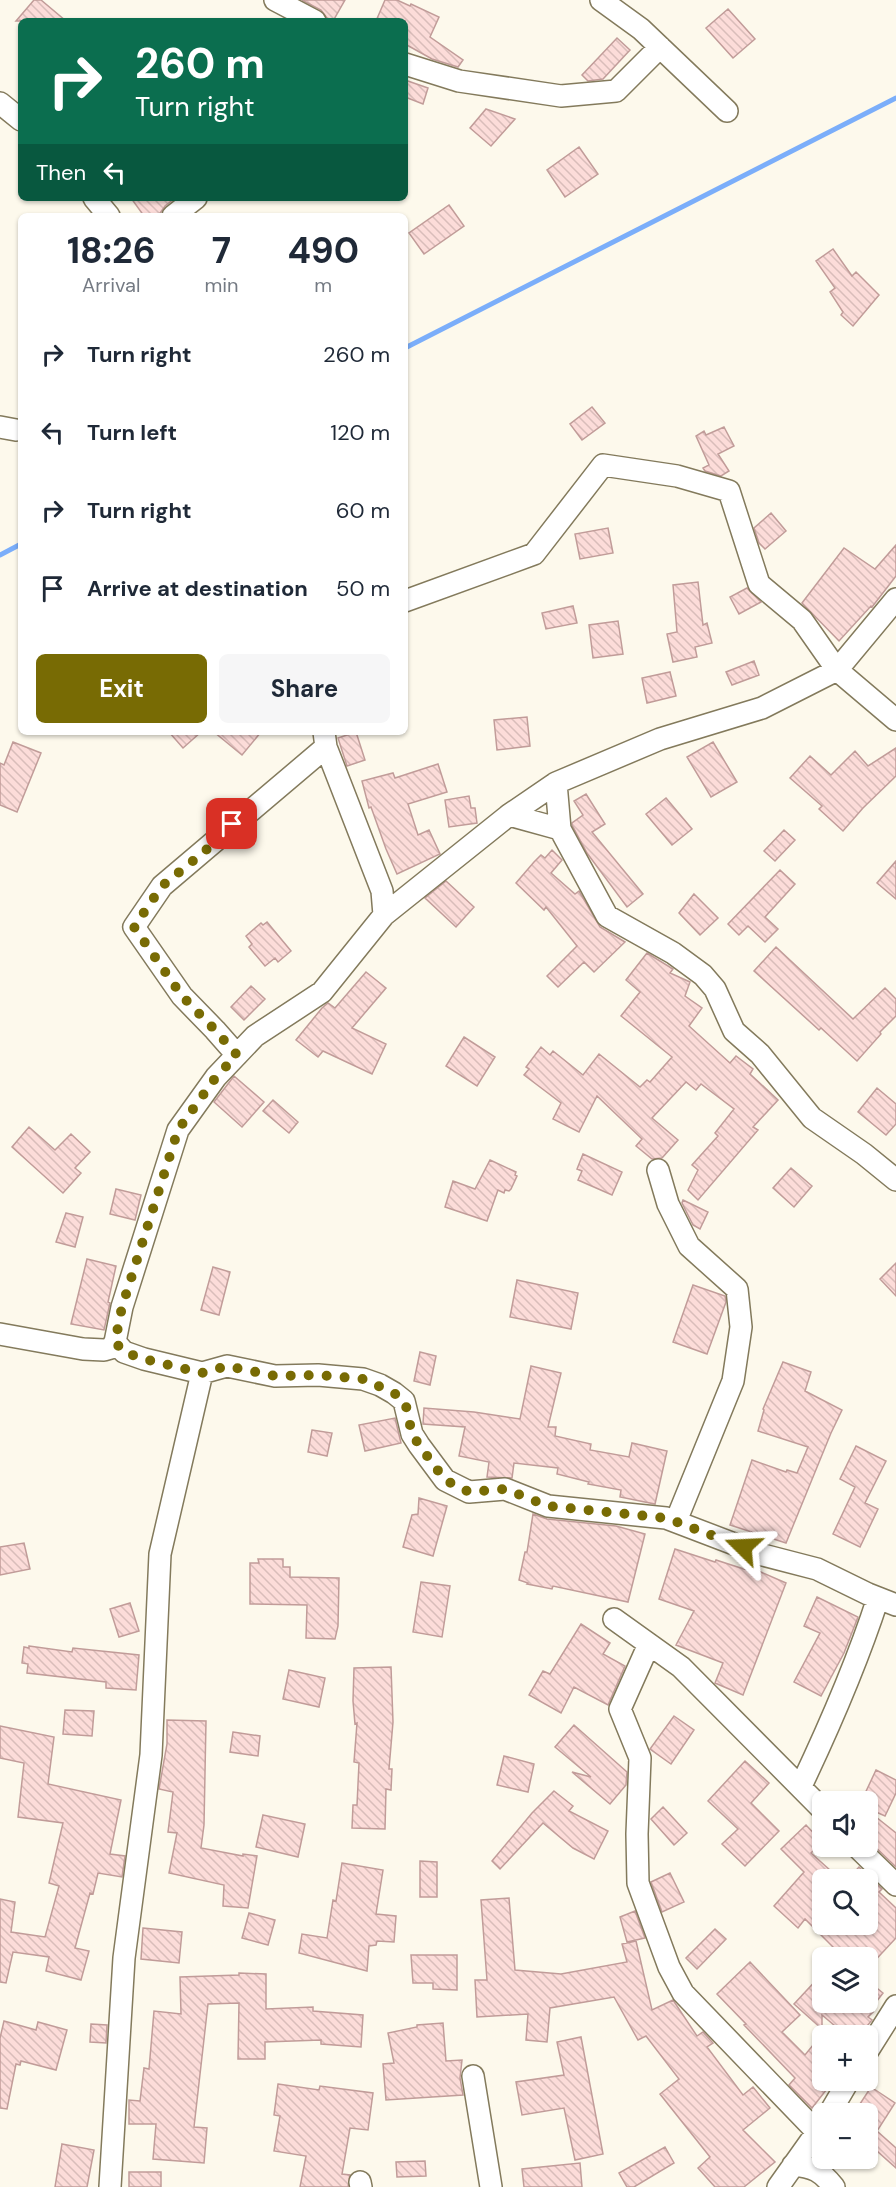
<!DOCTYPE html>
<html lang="en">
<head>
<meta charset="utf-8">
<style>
	body { margin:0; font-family:"DM Sans",sans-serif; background:#f6f6f7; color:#1f2937; height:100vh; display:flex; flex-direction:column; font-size:22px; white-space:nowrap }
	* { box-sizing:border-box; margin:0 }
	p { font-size:20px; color:#747a83 }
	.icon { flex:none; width:33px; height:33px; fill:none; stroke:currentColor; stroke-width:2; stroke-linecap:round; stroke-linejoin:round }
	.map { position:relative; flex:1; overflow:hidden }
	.side { position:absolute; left:18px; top:213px; width:390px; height:522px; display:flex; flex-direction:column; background:#fff; border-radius:9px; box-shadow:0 2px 4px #0004 }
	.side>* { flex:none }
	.top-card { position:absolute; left:18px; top:18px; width:390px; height:183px; border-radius:9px; box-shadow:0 2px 4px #0004; background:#0b6e4f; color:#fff; overflow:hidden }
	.controls { position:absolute; left:812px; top:1791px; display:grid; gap:12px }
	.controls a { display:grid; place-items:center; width:66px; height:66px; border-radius:9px; background:#fff; box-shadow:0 2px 4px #0004; font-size:30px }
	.pin { position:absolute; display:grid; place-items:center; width:51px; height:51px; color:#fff; margin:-26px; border-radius:12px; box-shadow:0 3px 9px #0006 }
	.me { position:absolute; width:66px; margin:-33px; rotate:291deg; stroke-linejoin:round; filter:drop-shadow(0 0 4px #0008) }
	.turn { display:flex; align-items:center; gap:21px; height:126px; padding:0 18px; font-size:27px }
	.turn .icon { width:78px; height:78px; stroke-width:2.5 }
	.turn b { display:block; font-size:42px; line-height:51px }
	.then { display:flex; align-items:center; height:57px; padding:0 18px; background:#0003; gap:12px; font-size:22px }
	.eta { display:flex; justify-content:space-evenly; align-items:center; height:102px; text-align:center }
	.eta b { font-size:36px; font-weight:700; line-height:42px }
	.primary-button { display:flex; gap:12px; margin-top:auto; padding:12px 18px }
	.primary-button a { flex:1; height:69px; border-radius:9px; background:#786b04; color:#fff; font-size:24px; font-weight:700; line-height:69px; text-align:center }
	.primary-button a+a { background:#f6f6f7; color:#1f2937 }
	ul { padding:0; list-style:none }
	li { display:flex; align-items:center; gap:18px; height:78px; padding:0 18px }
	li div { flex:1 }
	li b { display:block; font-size:22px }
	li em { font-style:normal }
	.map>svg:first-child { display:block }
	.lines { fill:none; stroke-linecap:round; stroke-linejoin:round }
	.stream { stroke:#7baefa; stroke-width:5 }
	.building { fill:url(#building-back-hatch); stroke:#c19c99; stroke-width:1.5 }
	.minor-casing { stroke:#837a5c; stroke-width:24 }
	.minor { stroke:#fff; stroke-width:21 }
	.route { stroke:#786b04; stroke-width:10; stroke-dasharray:0 18 }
</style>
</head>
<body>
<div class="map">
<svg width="896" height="2187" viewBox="0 0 896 2187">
	<defs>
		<pattern id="building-back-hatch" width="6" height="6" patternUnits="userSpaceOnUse" patternTransform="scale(1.5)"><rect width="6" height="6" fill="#fcdcd9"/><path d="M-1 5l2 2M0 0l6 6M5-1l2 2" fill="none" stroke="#d9bdba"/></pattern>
	</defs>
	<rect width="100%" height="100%" fill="#fdf9ec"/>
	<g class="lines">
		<path class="stream" d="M405,348L896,98
			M0,555L21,544"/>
	</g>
	<path class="building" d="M34,0H41L66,21H16Z
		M302,0H345L333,21L327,18L321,10Z
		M385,0H397L410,6L411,4L439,17L430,37L463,60L458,67L432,59L405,44V21H376Z
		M728,9L755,39L733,58L706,28Z
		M617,38L630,50L603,79L588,81L582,75Z
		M405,80L428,88L423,104L405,97Z
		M486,109L515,119L491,146L470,128Z
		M579,147L598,174L565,197L547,170Z
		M131,198H175L165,206L158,216H144Z
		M449,205L464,226L424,254L409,233Z
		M833,249L852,276L856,272L879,295L853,326L841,315L843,312L830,292L835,288L816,261Z
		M592,407L605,423L582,440L570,424Z
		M724,427L734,446L718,454L729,471L721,476L705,471L703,468L709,465L696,436L704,431L706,435Z
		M771,513L786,531L765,549L759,543L754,528Z
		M608,528L613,553L580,559L575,534Z
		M896,545V576L872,607L871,606L839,641L802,603L844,548L875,569Z
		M698,582L703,625L707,623L712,643L695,647L697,657L673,662L667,634L677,632L673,585Z
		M747,588L761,602L739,614L730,597Z
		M573,606L577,623L546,629L542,613Z
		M618,621L623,654L593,658L589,625Z
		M754,661L759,675L732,685L726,672Z
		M670,672L676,696L647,703L642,678Z
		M527,717L530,746L497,750L494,720Z
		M169,732H201L183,748Z
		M214,732H261L242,755Z
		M356,732L365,760L347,766L338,738Z
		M13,742L41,753L17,812L0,805V763L4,765Z
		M713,742L737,782L711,797L687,757Z
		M896,748V776L863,808L843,831L819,809L822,806L790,778L810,756L831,775L855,751L868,766Z
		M438,764L447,792L408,804L418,835L429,830L440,854L397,874L386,849L371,807L369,808L362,781L393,773L395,778Z
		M586,794L605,824L592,832L643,894L627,907L587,853L572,825V823L583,815L574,801Z
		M469,796L471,808H475L477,823L449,827L445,800Z
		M666,798L692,829L672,845L646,814Z
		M784,830L795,840L775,861L764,851Z
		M552,850L562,860L551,873L575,894L579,891L600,927L625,942L594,972L584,962L558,987L547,976L577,946L546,907L544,910L516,883L534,862L541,855L545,858Z
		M896,861V899L877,883Z
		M780,870L795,884L765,917L778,929L765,942L748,926L739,935L728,924Z
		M446,881L474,907L456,927L425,898Z
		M694,894L718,918L700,935L679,913Z
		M267,922L291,951L278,962L275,958L265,966L249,947L252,944L246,936L261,923L263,925Z
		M776,947L853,1019L885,988L896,999V1016L880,1032L881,1034L857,1061L821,1028L819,1030L754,971Z
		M647,953L673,969L670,973L690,982L685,996L702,1008L689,1026L730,1063L736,1056L753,1069L750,1074L778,1100L753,1127L758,1130L698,1200L688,1190L698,1170L692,1165L718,1136L715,1133L734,1109L701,1084L696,1090L686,1082L652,1118L678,1140L662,1158L652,1159L636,1146L642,1139L597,1096L579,1132L553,1119L561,1103L524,1075L529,1069L526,1067L541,1047L550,1055L553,1051L583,1075L599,1054L640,1087L647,1080L650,1082L672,1057L621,1016L640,992L626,980Z
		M366,972L386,988L352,1028L386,1044L372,1074L323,1051L318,1057L296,1040L322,1008L328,1003L335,1008Z
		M251,986L265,999L244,1020L231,1007Z
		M464,1037L495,1057L477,1086L446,1066Z
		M234,1076L264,1102L242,1127L214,1102Z
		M877,1088L896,1104V1124L886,1135L858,1112Z
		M273,1100L298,1122L289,1133L263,1111Z
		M29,1127L55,1150L71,1134L90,1152L75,1168L81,1173L63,1193L12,1147Z
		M583,1154L622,1172L612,1195L578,1180L582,1171L577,1169Z
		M490,1160L516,1172L515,1175L517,1176L511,1189L509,1191L505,1190L504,1193L498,1190L487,1221L445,1207L453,1181L475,1189Z
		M791,1168L812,1186L794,1207L773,1188Z
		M116,1189L141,1195L135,1220L110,1214Z
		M683,1200L708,1212L700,1229L693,1225L682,1203Z
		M66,1213L83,1217L75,1247L56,1242Z
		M87,1259L116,1266L108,1302L110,1303L104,1330L71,1324Z
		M896,1263V1296L880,1279Z
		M213,1267L230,1272L219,1315L201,1310Z
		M517,1280L578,1293L571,1329L510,1317Z
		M693,1285L725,1296L726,1302L707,1354L673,1342Z
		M420,1352L436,1356L430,1385L414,1381Z
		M783,1362L811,1372L805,1391L842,1410L831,1433L786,1543L730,1525L752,1460L786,1472L787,1470L797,1473L808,1447L758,1431L764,1410L763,1409Z
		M531,1366L561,1373L548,1427H556L555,1436L591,1444L590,1450L629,1457L632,1443L667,1451L655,1504L620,1497L621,1490L588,1484L589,1482L557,1474L558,1468L514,1463L512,1478L487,1477L489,1462L459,1456L465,1427L423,1424L424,1408L474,1412L520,1419Z
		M395,1418L401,1443L365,1451L359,1425Z
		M312,1430L332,1433L327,1456L308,1452Z
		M856,1446L886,1461L865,1503L878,1509L860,1547L833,1534L855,1487L840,1479Z
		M419,1498L447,1506L433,1556L403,1547L412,1515L418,1514Z
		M533,1514L547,1519L616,1526L645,1534L628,1602L553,1586L552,1589L527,1584L528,1583L519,1580L525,1552H527Z
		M24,1543L30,1569L0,1575V1547Z
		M675,1549L715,1562L716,1560L753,1572L754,1569L786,1583L743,1695L715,1683L723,1663L676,1645L694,1611L659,1599Z
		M258,1559H283V1567H290V1577L339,1578L338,1626L335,1639L306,1638L307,1605L250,1604V1563H259Z
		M421,1582L450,1586L442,1637L413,1632Z
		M817,1597L858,1617L844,1653L821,1696L794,1682L820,1633L804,1626Z
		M130,1603L139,1631L119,1637L110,1609Z
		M581,1624L610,1643L603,1654L625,1666L608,1705L574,1687L561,1713L529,1695L543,1671L550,1674Z
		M29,1646L72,1652L73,1648L139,1655L136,1690L106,1688V1682L27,1673L28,1664L22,1663L24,1647L29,1648Z
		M391,1667L393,1722L389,1769H392L391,1790L386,1789L385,1829L352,1828L353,1805H357L359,1763L354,1762L357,1723L355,1724L353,1701L354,1668Z
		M289,1670L325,1678L319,1707L283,1699Z
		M65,1710L94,1711L92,1736L63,1734Z
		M674,1716L694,1730L671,1764L650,1749Z
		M167,1720L206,1721L204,1825L201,1848L243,1856V1854L257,1856L248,1908L223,1906L224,1885L169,1873L177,1833L168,1832L173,1792L159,1789L167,1744Z
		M574,1725L627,1772L626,1785L610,1804L572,1772L591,1777L555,1747Z
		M0,1726L54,1737L48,1784L121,1800L110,1854L125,1856L122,1877L98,1873L93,1894L90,1893L75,1948L89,1951L81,1980L46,1971L49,1957L13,1952L6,1983L0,1982V1899L15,1902L11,1932L45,1937L59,1886L49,1883L63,1823L18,1817L24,1763L0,1758Z
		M233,1732L260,1736L258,1756L230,1752Z
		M504,1756L534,1764L528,1792L497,1785Z
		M745,1761L769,1783L751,1803L779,1831L745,1866L722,1844L738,1829L708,1801Z
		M876,1770L896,1780V1793L885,1816L867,1808V1802H861Z
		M554,1791L573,1806L569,1811L608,1831L594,1859L573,1848L543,1823L500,1869L492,1861L532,1813Z
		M663,1807L687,1833L674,1845L651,1819Z
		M263,1815L305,1824L298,1857L256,1847Z
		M876,1817L896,1833V1867L867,1839V1828Z
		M806,1825L822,1842L811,1853L841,1880H822V1924H867V1880H847L859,1867L882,1889L879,1892L896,1908V1938L867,1969V1958H832L837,1951L805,1919L798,1928L774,1906L804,1872L781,1849Z
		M420,1861L437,1862V1897H420Z
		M342,1863L383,1870L376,1914L396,1916L394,1942L377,1941L376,1945L369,1946L367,1971L299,1953L302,1934L327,1938L333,1900L336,1901Z
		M670,1873L684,1902L662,1912L651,1882Z
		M509,1898L515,1970L561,1974L627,1962L622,1944L636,1941L652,2010L673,2000L697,2036L703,2032L713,2043L707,2047L743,2095L753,2087L770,2108L743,2130L775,2162L744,2187H715L698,2168L710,2157L660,2094L679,2079L646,2036L638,2040L614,1997L550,2008L547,2042L526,2040L528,2014L477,2017L475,1980H487L481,1900Z
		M635,1911L645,1938L627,1942L620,1917Z
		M249,1913L275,1920L268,1945L242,1938Z
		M143,1928L182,1932L179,1963L141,1959Z
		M715,1929L726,1939L697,1969L686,1958Z
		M411,1955H457V1990L433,1989V1983H413Z
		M750,1962L800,2015L782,2032L805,2055L822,2034V2080H834L812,2108L789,2085L795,2078L744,2025L746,2024L717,1994Z
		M239,1973L266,1974V2009L313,2007V2011L363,2015L361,2047L321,2044V2040L265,2042V2059H238L239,2003L208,2004L194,2127L207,2128L204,2163L153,2159L156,2124H129V2100L140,2101L144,2068L149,2069L154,2011L181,2014L180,1977L239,1975Z
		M822,1974V2002H867V1980L883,1993L870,2010L873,2012L868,2017L872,2020L859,2036H847L822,2015V2029L794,2004Z
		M4,2021L36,2030L38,2022L67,2030L56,2070L21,2061L20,2065L16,2064L7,2109L0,2108V2038Z
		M443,2023L446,2061L462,2060L460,2078L463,2095L386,2100L383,2064L394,2063L388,2033L417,2027V2025Z
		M91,2024L107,2025L106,2043L90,2042Z
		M581,2037L603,2154L575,2160L564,2108L522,2115L516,2082L564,2075L557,2042Z
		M278,2084L319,2090L320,2086L373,2093L368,2130L350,2128L342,2174L350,2175L348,2187H300L306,2156L274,2151L280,2116L274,2115Z
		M871,2087L895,2103L877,2131L896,2148V2168L869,2144L867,2147V2114H863L856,2110Z
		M62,2144L94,2150L87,2187H55Z
		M665,2147L674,2163L634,2187H627L619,2173Z
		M425,2161L426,2176L397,2177L396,2162Z
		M580,2163L582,2187H524L522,2169Z
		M129,2172H161V2187H129Z"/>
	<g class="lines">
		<defs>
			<path id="minor" d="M275,0L315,21
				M601,0L641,29L727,111
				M405,64L459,81L561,96L616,91L660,47
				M0,103L21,120
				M94,198L109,216
				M173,216L196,198
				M0,427L16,430
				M896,599L837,670L762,708L660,739L556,783L560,829L607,916L673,953L703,975L715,989L734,1031L760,1054L812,1118L864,1154L896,1180
				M405,601L534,554L603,465L677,476L729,491L759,584L802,620L837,670L896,720
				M509,815L560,829
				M384,915L509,815L556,783
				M237,1055L215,1030L182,996L134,927L162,886L326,747
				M658,1170L668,1204L689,1246L737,1289L741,1327L733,1381L676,1521
				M0,1334L83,1349L104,1350L111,1348L115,1342L122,1307L178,1130L216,1077L255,1036L322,992L384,915L382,891L326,747L324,732
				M115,1342L124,1352L144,1359L202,1373L227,1366L275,1376L318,1375L363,1379L380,1385L394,1393L404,1401L412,1434L419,1445L445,1480L469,1492L505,1489L548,1506L666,1518L763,1555L817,1569L868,1594L896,1605
				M614,1619L681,1667L822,1809
				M649,1644L620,1709L640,1758L637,1834L638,1883L669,1967L683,1993L817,2132
				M801,1786C830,1725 857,1663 878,1598
				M856,1846L896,1885
				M867,2052L896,2006
				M473,2076L491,2187
				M829,2114L849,2080
				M793,2165C814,2167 821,2171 834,2187
				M360,2182L361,2187
				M110,2187L124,1958L151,1755L160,1554L202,1373
				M778,2187L822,2125"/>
		</defs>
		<use href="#minor" class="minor-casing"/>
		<use href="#minor" class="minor"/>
	</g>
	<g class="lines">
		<path class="route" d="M232,824L204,852L162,886L134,927L182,996L215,1030L237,1055L216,1077L178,1130L122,1307L115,1342L124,1352L144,1359L202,1373L227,1366L275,1376L318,1375L363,1379L394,1393L404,1401L406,1406L412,1434L419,1445L445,1480L469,1492L505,1489L548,1506L666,1518L743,1547"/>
	</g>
</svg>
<div class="controls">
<a><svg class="icon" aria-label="sound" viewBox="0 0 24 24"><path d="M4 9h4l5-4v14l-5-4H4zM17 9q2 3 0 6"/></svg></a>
<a><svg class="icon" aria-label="search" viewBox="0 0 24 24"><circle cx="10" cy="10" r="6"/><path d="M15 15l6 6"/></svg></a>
<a><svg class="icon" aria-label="layers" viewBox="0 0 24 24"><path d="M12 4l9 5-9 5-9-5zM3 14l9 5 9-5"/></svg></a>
<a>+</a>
<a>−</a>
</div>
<div class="pin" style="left:232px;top:824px;background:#d93025"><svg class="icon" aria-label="arrive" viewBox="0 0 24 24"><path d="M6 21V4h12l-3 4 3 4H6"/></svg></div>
<svg class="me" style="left:743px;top:1547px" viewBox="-20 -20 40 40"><path d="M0-17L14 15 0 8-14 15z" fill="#786b04" stroke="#fff" stroke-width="4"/></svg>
<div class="top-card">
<div class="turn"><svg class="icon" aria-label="right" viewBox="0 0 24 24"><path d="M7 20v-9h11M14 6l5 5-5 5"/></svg><div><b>260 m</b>Turn right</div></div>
<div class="then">Then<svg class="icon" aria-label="left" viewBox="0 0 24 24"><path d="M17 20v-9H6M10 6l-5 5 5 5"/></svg></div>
</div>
<section class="side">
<div class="eta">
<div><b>18:26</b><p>Arrival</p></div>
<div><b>7</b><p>min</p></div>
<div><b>490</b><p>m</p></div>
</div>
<ul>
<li><svg class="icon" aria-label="right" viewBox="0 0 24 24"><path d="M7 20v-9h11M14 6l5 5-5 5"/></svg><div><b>Turn right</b></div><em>260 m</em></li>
<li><svg class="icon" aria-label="left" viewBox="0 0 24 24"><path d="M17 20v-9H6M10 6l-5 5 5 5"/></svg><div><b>Turn left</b></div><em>120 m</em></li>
<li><svg class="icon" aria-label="right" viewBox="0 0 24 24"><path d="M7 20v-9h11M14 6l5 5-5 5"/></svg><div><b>Turn right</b></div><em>60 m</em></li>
<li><svg class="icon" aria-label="arrive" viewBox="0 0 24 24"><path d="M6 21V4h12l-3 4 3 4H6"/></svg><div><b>Arrive at destination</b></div><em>50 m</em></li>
</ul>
<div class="primary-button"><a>Exit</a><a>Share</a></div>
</section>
</div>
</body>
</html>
